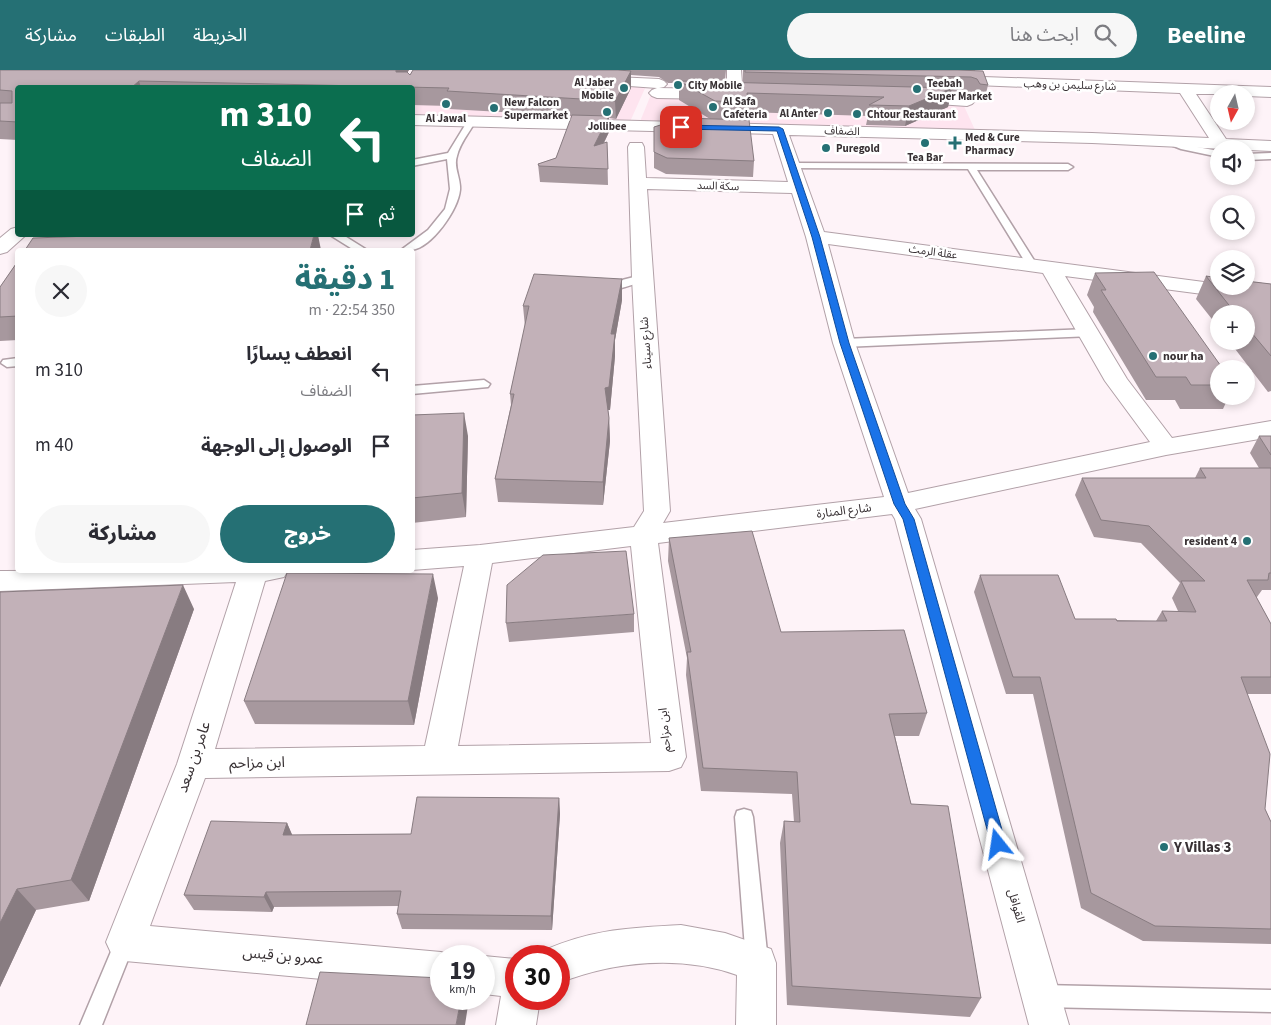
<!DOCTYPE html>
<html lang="ar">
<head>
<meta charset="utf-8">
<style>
	body { margin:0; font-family:"Source Sans 3","Noto Sans Arabic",sans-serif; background:#f7f7f7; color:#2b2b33; direction:rtl; height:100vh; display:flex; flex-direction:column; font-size:19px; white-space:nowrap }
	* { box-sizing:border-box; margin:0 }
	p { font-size:16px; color:#7c7c81 }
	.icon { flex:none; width:28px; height:28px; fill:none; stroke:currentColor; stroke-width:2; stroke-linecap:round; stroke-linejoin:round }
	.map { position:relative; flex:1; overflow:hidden; direction:ltr }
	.side { position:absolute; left:15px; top:178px; width:400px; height:325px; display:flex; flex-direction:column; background:#fff; border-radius:5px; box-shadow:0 2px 8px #0003; direction:rtl }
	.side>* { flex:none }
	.guide { position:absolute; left:15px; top:15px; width:400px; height:152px; border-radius:5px; box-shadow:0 2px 8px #0003; direction:rtl; background:#0b6e4f; color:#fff; overflow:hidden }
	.needle { width:32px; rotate:188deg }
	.fabs { position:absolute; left:1210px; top:15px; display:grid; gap:10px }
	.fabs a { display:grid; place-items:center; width:45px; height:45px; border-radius:50%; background:#fff; box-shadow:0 2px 8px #0003; font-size:25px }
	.speed { position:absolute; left:430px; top:875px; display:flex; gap:10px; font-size:25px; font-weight:700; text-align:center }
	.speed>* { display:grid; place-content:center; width:65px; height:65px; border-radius:50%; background:#fff; box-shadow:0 2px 8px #0003; line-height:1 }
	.speed small { font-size:12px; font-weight:400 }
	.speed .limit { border:8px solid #d22; background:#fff; color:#111 }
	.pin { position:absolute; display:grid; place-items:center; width:42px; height:42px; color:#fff; margin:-21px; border-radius:10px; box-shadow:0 2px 8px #0006 }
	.me { position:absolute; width:55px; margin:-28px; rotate:345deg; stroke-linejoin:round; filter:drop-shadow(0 0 4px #0008) }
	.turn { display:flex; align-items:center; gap:18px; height:105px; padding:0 20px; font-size:22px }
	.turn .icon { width:65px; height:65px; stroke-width:2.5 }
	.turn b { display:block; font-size:35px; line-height:42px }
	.then { display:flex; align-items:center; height:48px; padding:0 20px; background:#0003; gap:10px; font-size:19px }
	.round { display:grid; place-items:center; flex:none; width:52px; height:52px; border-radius:26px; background:#f7f7f7 }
	.head { display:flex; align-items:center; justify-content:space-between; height:85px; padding:0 20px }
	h1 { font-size:30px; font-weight:800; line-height:38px; color:#257074 }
	.cta { display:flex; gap:10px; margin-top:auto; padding:10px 20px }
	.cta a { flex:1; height:58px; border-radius:30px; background:#257074; color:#fff; font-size:20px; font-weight:800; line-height:58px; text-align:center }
	.cta a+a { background:#f7f7f7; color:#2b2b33 }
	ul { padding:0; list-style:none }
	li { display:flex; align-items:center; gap:15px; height:75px; padding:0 20px }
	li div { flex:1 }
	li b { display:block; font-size:19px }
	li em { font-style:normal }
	header { display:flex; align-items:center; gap:30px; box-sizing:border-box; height:70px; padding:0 25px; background:#257074; color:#fff }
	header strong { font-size:24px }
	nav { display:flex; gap:28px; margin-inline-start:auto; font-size:18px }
	.search { width:350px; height:45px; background:#f7f7f7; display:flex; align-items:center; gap:12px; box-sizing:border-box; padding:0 18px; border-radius:28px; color:#7c7c81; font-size:19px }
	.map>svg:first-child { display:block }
	.built { fill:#fee4ef }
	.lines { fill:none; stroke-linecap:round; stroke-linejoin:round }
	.lane-casing { stroke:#b2a1a8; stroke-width:3 }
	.street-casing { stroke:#b2a1a8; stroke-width:2 }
	.lane { fill:#fff; fill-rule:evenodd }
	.street { fill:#fff; fill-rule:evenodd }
	.wall { fill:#a7989e }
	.shaded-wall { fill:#887c81 }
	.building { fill:#c2b1b8; stroke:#887c81 }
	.route { fill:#1a73e8; stroke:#114b97 }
	.poi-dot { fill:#257074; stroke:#fff; stroke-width:2 }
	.labels { text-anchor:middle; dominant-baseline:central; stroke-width:5; stroke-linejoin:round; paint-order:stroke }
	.far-poi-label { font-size:11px; font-weight:bold; fill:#383134; stroke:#fff; text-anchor:start }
	.far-street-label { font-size:11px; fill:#383134; stroke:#fff }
	.street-label { font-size:12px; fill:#383134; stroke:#fff }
	.poi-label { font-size:12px; font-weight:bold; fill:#383134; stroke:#fff; text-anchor:start }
	.near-street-label { font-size:15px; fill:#383134; stroke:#fff }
	.near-poi-label { font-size:15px; font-weight:bold; fill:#383134; stroke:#fff; text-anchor:start }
</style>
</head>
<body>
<header>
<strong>Beeline</strong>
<div class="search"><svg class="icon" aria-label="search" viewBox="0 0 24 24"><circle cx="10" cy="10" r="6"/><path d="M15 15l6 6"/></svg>ابحث هنا</div>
<nav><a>الخريطة</a><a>الطبقات</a><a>مشاركة</a></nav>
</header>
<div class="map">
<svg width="1271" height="955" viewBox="0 0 1271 955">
	<rect width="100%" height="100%" fill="#fef3f8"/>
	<path class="built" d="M415,0L646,16L629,54L413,48L412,18H405Z
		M652,22L963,34L975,60L639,54Z"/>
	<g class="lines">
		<defs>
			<path id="lane" d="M471,49L475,52C469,63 460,73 457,86C453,97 461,108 460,120C458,140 432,177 412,180C409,181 404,180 401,180L428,160L445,139L450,119L447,89L412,96V90L448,83L467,52Z
				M1169,68L1186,75L1219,81V87L1181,79L1166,73V69Z
				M1271,83V89L1246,90V84Z
				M792,93L1068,94L1073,97L1068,100H977L1037,195L1032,198L1027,195L968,99L789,98L787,96Z
				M330,165H343L367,180H354Z
				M642,205L648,208L646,210C634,214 605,226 596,218L598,216Z
				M1088,259L1094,263L1092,266L844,277L838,273L844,269Z
				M18,288V296L7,297L1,293L3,290Z
				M484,310L490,314L488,317L412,324V316Z
				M744,739L751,741L753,747L768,892L764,899L757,902L750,899L746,892L735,747L737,741Z
				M125,862L132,865L135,872L102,955H80L118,865Z
				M1042,915L1271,920V942L1042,937L1034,934L1031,926L1034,918Z"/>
			<path id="street" d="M727,0H741L743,25L740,28H730L727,25Z
				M593,6L659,9L664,11L667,14L664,17L659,18L715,19L720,21L723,24L720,27L715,29L657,28L652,26L649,23L652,20L657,18L588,13L586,10L588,7Z
				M956,6L1271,17V27L1246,26V24H1196L1226,69L1271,71V81L1092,73L789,65L824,162L1219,214V216H1237L1271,221V233L1065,206L1127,309L1172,368L1271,351V367L1166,385L915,439L921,449L1069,955H1029L895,449L892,444L658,473L686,687L681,697L669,701L205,708L150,856L441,882L452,886H441V920L125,891L112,885L106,872L177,694L236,512L0,521V501L288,500L284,507L265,511L215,679L425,676L464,496L412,500V480L480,475L634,457L644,441L632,208L628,77L630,73H642L644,77L646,108L788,112L773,64L412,55V45L1092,63L1209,68L1180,23L951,14L948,11L951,8ZM647,119L792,123L806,167L833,273L884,427L663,453L670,441ZM828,174L1043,203L1105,311L1150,372L908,423L855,273ZM631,476L651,673L458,676L492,493Z
				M913,24L967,26L972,28L975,31L972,34L967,36L908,32L905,29L908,26Z
				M18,157V165H26L7,182L0,184V168L11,159Z
				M681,855L725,863L771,879L776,893V955H736L737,905C681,885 614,891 559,913V886H543L545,880C592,859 630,858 681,855Z
				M482,886H484L516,889V929H540L536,955H496L501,926L484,924Z"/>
		</defs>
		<use href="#lane" class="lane-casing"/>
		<use href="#street" class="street-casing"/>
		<use href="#lane" class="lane"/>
		<use href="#street" class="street"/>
	</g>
	<path class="wall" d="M0,0H409L407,2L410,5L413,0H726L725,12L743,13V0H975V1L988,15L984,32H976L973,27L967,24H951L948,37L905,56L866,55L868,46L747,42V50L754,91L753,107L666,104L654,98V57L710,49L679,30V13H668L659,7L631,5V18L616,49L609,48V62L604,73L607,72L608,115L540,112L538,94L556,88L572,46L449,39V36L412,35V18H18V70L0,69Z
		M18,191V270L0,271V217Z
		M1095,203L1219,299V326H1229L1223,339H1180L1175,330H1146L1093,242L1094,237L1087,225Z
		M1206,206L1271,214V321L1268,322L1229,271H1246V244H1219V258L1196,229Z
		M622,209V230L615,270V286L610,340H608L609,348L610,371L603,435L498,432L495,409L511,335L510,324L525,257L523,236Z
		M412,345L468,366L466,447L412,453Z
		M1259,366H1271V520H1262L1257,527H1256L1271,554V624H1247L1265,739L1271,752V874L1143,871L1081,838L1033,624H1006L974,522L980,505L1075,549L1156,551L1162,541H1178L1172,528L1180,513L1141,473L1094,467L1075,425L1082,408H1195L1200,398H1259L1250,383Z
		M669,468L781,562L927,643L919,666H895L911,734L981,928L970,947L787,935L780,773L784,751L794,752L792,724L701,721L686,605L687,588L668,491Z
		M0,522L194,539L89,831L36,840L0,917Z
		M438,528L414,655L255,654L244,631Z
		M634,544V562L509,572L506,553Z
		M559,728L560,744L552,860L402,859L397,844L399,836L274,837L272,842L194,840L184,825L287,753L292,765L411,764Z"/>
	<path class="shaded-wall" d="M396,0H409L398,17Z
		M631,1V18L616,49L615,31Z
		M139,11L141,18H131Z
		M952,18L948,37L905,56L909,36Z
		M609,46V62L594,92V76Z
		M314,165H318L321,180H310Z
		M622,209V230L615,270V286L610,340H606L605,318L611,264Z
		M464,343L468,366L466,447L462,423Z
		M609,348L610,371L603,435V412Z
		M433,504L438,528L414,655L408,631Z
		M183,515L194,539L89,831L71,810Z
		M559,728L560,744L552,860L551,846Z
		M287,753L294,769L283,765Z
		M17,819L36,840L0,917V853Z
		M266,822L274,837L272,842L264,827Z
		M461,929H469L465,955H456Z"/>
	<path class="building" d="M0,0H396V2H407L410,5L413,0H618L631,1L615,31L447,21L449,18L139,11L131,18H18V52L0,51V33H12V21L0,20Z
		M745,0H958L983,1L988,15L980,14L977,9L971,7L745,2Z
		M679,11L952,18L909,36L869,35L884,27L747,23L748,32L715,31Z
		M572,45L609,46L594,76L607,72L608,99L539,96L538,94L556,88Z
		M683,48L749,50L754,91L667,88L654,82V57Z
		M120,165H314L310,180H25L33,168Z
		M18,191V246L0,247V217Z
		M1154,202L1223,299H1219V315H1191L1186,307H1156L1101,220H1106L1095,203Z
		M534,204L622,209L611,264H615L609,317L605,318L609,348L603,412L495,409L514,324H510L529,236H523Z
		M1206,206L1219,208V216H1246V211L1271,214V286L1246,256V244H1236Z
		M464,343L462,423L412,428V345Z
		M1259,366H1271V385Z
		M1200,398H1271V503H1269L1268,510H1247L1271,554V607H1241L1270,684L1265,739L1271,752V859L1155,856L1091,823L1040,607H1013L980,505H1058L1075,549H1116L1117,551H1167L1162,541L1196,542L1181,511H1205L1149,456L1101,450L1082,408H1206Z
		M752,461L781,562L904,560L927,643L889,644L911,734L948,736L981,928L792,916L784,751L800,752L797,702L703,698L687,582H691L669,468Z
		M626,481L634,544L506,553L507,515L543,485Z
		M287,503L433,504L408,631H244Z
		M183,515L71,810L17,819L0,853V522Z
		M417,727L559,728L551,846L397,844L401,821L266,822L264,827L184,825L211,751L287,753L283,765L411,764Z
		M320,902L441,908V929H461L456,955H306Z"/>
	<path class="route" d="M681,55L779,57L783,59L820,167L849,273L905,434L914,449L1006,774L1003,778L998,780L993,778L991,774L903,449L894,434L840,273L812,167L777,61L679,59V56Z"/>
	<g class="poi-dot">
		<circle cx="678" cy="15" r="5"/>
		<circle cx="624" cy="18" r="5"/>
		<circle cx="917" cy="19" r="5"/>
		<circle cx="446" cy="34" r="5"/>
		<circle cx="713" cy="37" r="5"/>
		<circle cx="494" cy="38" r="5"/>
		<circle cx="607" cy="42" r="5"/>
		<circle cx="828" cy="43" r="5"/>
		<circle cx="857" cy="44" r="5"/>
		<circle cx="925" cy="73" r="5"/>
		<path d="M952.5 65.5h5v5h5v5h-5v5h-5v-5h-5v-5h5z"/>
		<circle cx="826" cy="78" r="5"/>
		<circle cx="1153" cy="286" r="5"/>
		<circle cx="1247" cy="471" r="5"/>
		<circle cx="1164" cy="777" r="5"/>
	</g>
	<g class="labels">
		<g class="far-poi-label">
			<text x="614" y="12" text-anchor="end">Al Jaber<tspan x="614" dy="13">Mobile</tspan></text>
			<text x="927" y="13">Teebah<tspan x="927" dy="13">Super Market</tspan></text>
			<text x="688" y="15">City Mobile</text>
			<text x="723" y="31">Al Safa<tspan x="723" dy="13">Cafeteria</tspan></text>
			<text x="504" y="32">New Falcon<tspan x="504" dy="13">Supermarket</tspan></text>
			<text x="818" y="43" text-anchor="end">Al Anter</text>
			<text x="867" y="44">Chtour Restaurant</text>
			<text x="446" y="48" text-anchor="middle">Al Jawal</text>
			<text x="607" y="56" text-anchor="middle">Jollibee</text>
			<text x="965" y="67">Med &amp; Cure<tspan x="965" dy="13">Pharmacy</tspan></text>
			<text x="836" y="78">Puregold</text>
			<text x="925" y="87" text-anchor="middle">Tea Bar</text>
		</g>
		<g class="far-street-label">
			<text transform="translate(1070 15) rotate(2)">شارع سليمن بن وهب</text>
			<text transform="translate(842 61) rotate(2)">الضفاف</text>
			<text transform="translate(718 116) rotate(2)">سكة السد</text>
			<text transform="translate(933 182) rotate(8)">عقلة الرمث</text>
		</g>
		<g class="street-label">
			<text transform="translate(646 273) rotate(-94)">شارع سيناء</text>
			<text transform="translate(844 441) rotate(-7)">شارع المنارة</text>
			<text transform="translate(665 660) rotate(-95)">ابن مزاحم</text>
			<text transform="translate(1016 836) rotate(74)">القوافل</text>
		</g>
		<g class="poi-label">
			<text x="1163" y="286">nour ha</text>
			<text x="1237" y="471" text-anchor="end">resident 4</text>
		</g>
		<g class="near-street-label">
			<text transform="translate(194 687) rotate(-71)">عامر بن سعد</text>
			<text transform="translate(257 693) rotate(-1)">ابن مزاحم</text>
			<text transform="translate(283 886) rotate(5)">عمرو بن قيس</text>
		</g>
		<g class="near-poi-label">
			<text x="1174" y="777">Y Villas 3</text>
		</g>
	</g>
</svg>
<div class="fabs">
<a><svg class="needle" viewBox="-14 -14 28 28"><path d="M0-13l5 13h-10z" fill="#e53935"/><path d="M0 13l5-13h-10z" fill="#7c7c81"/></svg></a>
<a><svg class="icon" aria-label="sound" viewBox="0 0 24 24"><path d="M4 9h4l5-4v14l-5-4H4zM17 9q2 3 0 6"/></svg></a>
<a><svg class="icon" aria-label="search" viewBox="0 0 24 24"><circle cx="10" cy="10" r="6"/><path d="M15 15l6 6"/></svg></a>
<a><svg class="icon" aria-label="layers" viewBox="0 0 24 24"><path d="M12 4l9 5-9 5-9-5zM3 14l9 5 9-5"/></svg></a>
<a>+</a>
<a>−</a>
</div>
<div class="speed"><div>19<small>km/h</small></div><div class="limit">30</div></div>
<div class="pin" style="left:681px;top:57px;background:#d93025"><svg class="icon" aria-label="arrive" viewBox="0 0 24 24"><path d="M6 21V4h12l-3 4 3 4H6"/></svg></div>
<svg class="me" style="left:998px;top:774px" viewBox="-20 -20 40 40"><path d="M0-17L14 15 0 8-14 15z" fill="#1a73e8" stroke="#fff" stroke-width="4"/></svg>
<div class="guide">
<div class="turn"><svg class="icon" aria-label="left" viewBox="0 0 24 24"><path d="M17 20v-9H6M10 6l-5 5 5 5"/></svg><div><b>310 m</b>الضفاف</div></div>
<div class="then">ثم<svg class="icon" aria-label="arrive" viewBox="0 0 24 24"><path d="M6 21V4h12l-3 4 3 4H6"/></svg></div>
</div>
<section class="side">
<div class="head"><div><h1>1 دقيقة</h1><p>350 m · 22:54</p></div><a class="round"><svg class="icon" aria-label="close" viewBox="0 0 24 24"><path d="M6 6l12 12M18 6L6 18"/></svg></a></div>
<ul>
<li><svg class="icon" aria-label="left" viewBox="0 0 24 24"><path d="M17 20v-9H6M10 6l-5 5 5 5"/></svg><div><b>انعطف يسارًا</b><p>الضفاف</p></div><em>310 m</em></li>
<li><svg class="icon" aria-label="arrive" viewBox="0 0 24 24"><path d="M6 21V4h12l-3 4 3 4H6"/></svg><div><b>الوصول إلى الوجهة</b></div><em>40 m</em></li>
</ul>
<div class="cta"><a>خروج</a><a>مشاركة</a></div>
</section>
</div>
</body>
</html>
